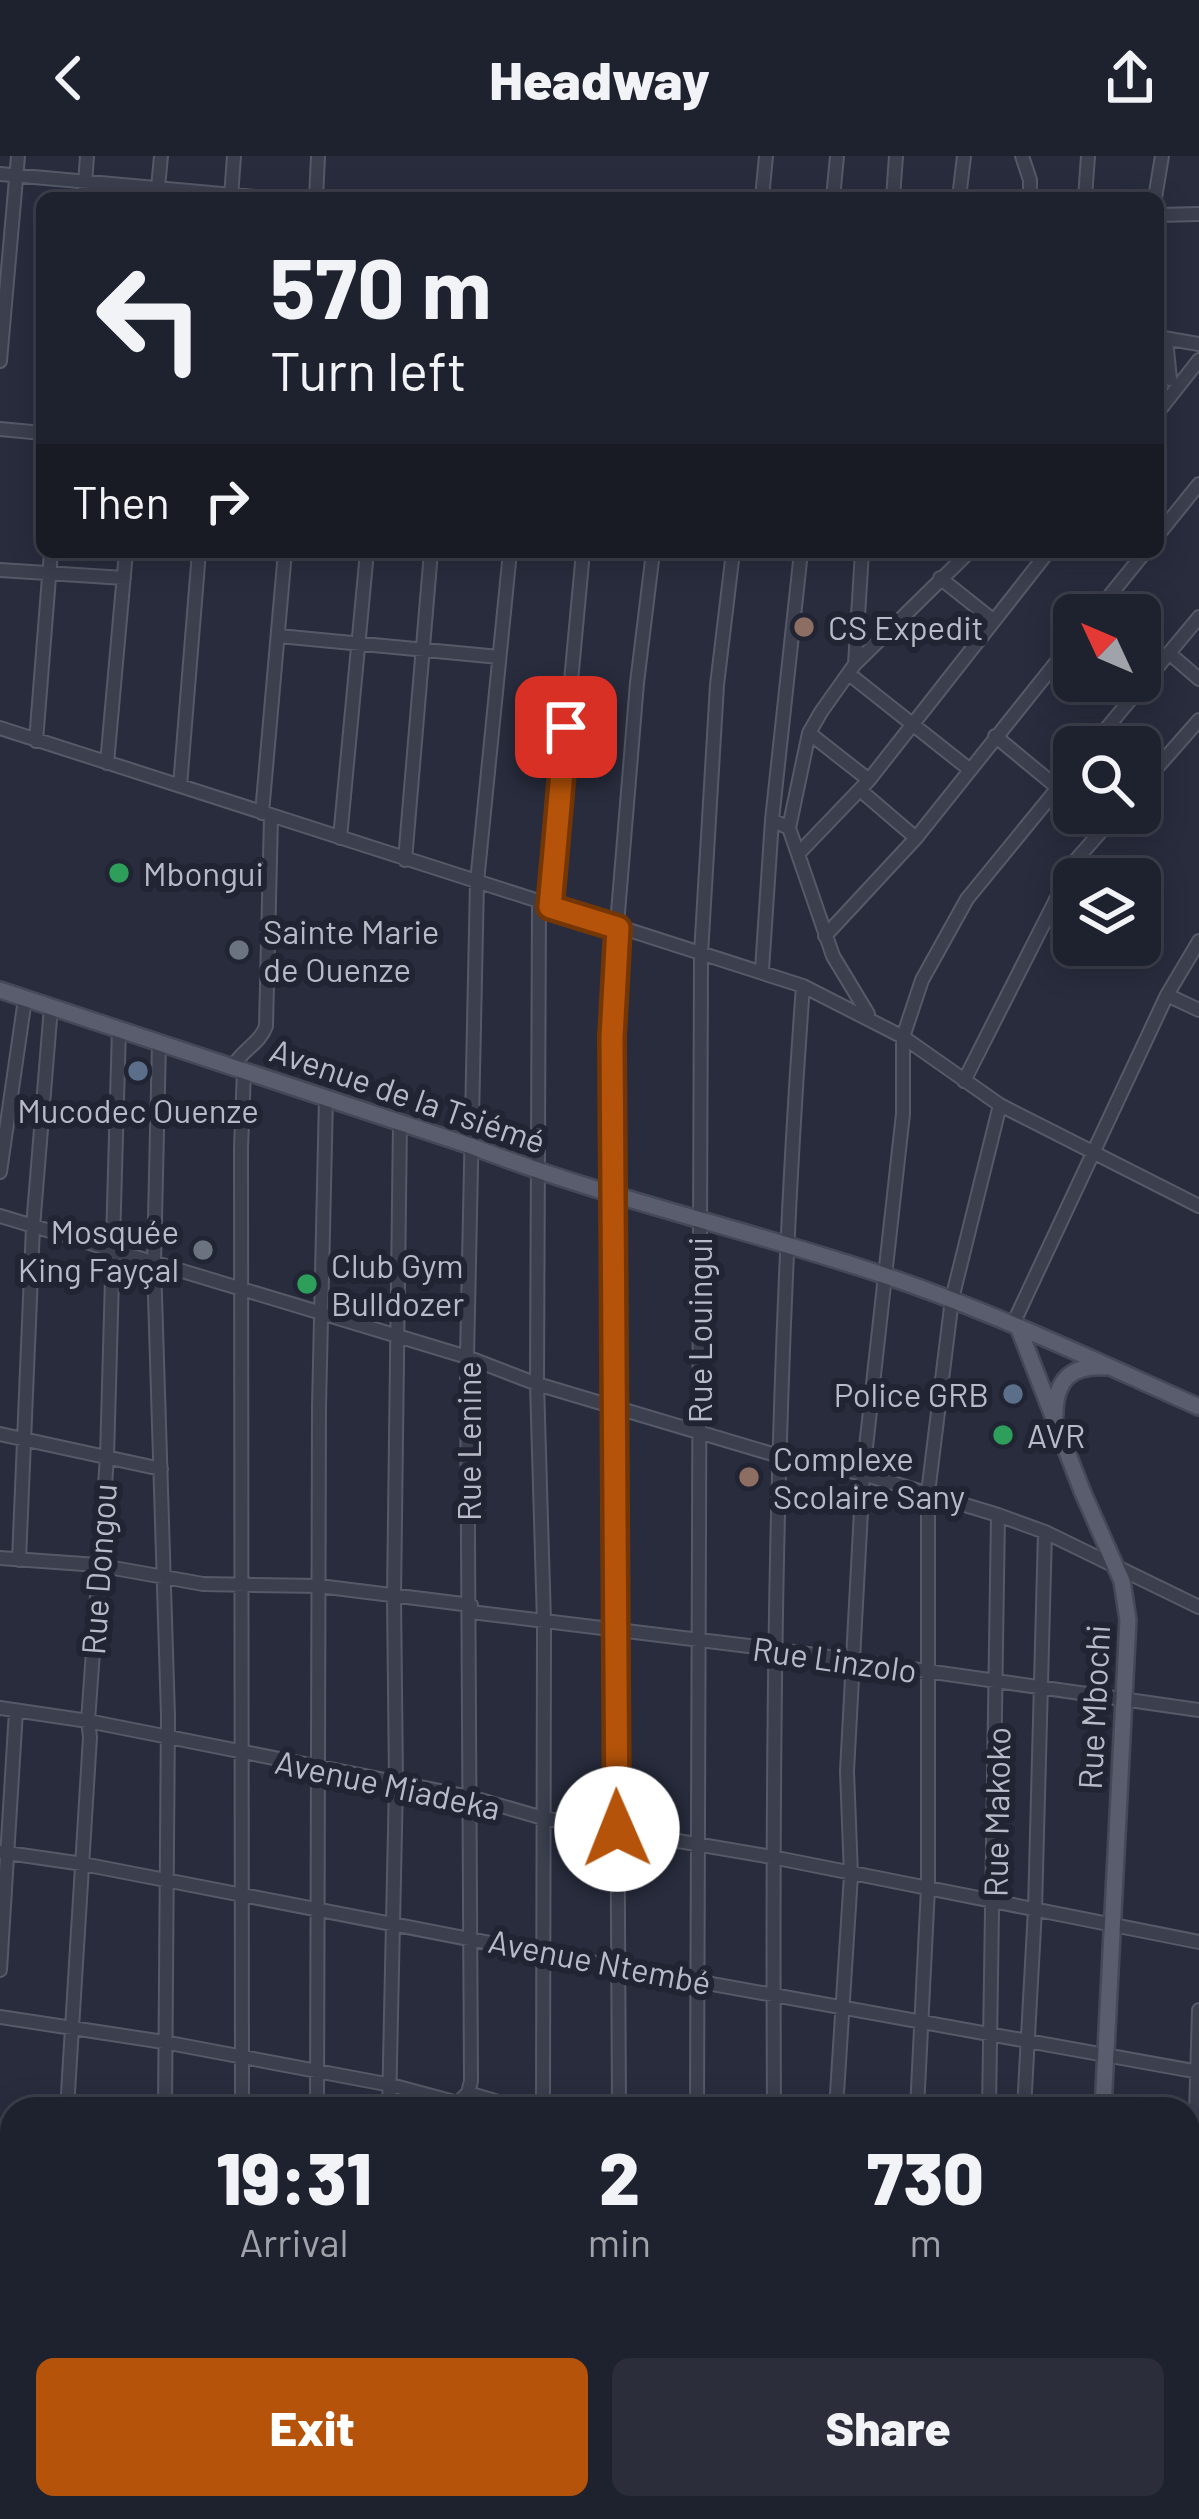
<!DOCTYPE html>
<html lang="en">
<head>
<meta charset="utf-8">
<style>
	body { margin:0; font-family:Barlow,sans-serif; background:#2b2e3a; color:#f1f3f6; height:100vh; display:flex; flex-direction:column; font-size:45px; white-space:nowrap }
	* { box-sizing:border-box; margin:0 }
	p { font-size:39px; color:#a1a3aa }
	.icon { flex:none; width:66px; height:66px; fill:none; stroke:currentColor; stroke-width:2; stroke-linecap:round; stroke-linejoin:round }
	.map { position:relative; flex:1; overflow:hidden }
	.side { position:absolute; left:0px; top:1941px; width:1200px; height:423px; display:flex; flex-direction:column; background:#1e212e; border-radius:36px 36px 0 0; box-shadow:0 6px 30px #0003,0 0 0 3px #3c3e4a }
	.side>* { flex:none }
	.hud { position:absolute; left:36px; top:36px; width:1128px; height:366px; border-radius:18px; box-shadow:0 6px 30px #0003,0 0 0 3px #3c3e4a; background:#1e212e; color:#f1f3f6; overflow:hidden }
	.needle { width:78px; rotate:314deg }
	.buttons { position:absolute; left:1053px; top:438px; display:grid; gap:24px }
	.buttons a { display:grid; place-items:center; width:108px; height:108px; border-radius:18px; background:#1e212e; box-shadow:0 6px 30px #0003,0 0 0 3px #3c3e4a; font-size:60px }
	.pin { position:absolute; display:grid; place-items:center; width:102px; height:102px; color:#fff; margin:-51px; border-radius:24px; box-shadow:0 6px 18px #0006 }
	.me { position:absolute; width:132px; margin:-66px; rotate:359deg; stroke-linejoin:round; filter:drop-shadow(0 0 9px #0008) }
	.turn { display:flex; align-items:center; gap:42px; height:252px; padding:0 36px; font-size:54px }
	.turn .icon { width:156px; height:156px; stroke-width:2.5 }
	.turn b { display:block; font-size:84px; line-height:102px }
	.then { display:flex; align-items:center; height:114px; padding:0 36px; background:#0003; gap:24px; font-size:45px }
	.eta { display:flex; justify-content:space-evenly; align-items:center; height:204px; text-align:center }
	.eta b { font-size:72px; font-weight:800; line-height:84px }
	.button { display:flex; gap:24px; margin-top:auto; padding:24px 36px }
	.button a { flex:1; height:138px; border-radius:18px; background:#b45309; color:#fff; font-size:48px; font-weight:800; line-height:138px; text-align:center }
	.button a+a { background:#2b2e3a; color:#f1f3f6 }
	header { display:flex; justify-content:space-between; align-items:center; height:156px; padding:0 36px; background:#1e212e; font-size:54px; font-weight:800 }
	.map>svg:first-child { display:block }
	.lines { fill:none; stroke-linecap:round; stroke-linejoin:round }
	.river { stroke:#3f4665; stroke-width:18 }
	.minor-casing { stroke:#565a68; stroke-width:16 }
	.major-casing { stroke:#454857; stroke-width:20 }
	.minor { stroke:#3b3f4e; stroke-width:12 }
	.major { stroke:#5a5d6d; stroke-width:15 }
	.route-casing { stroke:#753606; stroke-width:30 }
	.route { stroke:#b45309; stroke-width:21 }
	.education-dot { fill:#8d6e63; stroke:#202433; stroke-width:4.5 }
	.leisure-dot { fill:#2e9e5b; stroke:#202433; stroke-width:4.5 }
	.worship-dot { fill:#6b7280; stroke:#202433; stroke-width:4.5 }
	.service-dot { fill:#5c6f8a; stroke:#202433; stroke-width:4.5 }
	.labels { text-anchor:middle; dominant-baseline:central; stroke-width:12; stroke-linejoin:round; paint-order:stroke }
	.poi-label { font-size:33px; fill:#b8bac8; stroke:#202433; text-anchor:start }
	.street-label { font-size:33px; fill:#b8bac8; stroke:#202433 }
</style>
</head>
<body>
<header><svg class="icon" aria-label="back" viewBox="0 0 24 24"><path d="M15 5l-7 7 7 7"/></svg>Headway<svg class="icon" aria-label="share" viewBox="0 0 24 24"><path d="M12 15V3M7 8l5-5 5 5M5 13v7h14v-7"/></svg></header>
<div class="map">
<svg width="1199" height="2363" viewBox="0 0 1199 2363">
	<rect width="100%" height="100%" fill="#282c3d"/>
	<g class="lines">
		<path class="river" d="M0,2061L12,2063
			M1188,2112H1199"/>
		<defs>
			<path id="minor" d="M1022,0L1030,24V42
				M0,18L267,42
				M231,41L234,0
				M84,42L87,0
				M157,42L161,0
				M316,42L318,0
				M762,42L766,0
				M833,42L837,0
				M893,42L896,0
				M959,42L964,0
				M1085,42L1088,0
				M1155,42L1162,0
				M1158,59L1199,58
				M1158,181L1199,188
				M1166,184L1170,223
				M0,205L18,0
				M1158,256L1199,204
				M0,273L42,277
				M1158,379L1199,328
				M0,414L124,422
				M940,422L994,465
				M1094,459L1145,396
				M279,480L499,501
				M1169,497L1199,523
				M855,508L862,396
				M849,518L969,613
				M0,572L803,830L903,881L1000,949L1199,1050
				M809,577L869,624
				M995,580L1058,632
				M36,585L51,396
				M1091,591L1199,461
				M107,607L126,396
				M180,630L199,396
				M1140,631L1199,564
				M860,634L916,682
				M262,657L285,396
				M772,664L789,672L809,577L821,556L855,508L969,396
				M789,672L833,800L868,858
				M340,682L367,396
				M798,698L869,624L1048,396
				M405,704L431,396
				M539,747L537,1228L544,1466L543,1953
				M550,751L583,396
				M825,780L916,682L1074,484
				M762,814L772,664L801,396
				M1167,839L1199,854
				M159,887L154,1107L168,1560L165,1953
				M232,912C241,894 260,888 266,870L271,661
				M964,925L1076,704L1117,657
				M0,1016L25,843
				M0,1060L467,1201L537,1228L779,1300L863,1318L998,1359L1045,1376L1199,1451
				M1013,1168L1167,839L1199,785
				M0,1278L161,1313
				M0,1402L97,1409L203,1428L319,1430L471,1449
				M19,1404L33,1071L51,851
				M471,1456L773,1493L1199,1554
				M0,1552L88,1565L470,1641L543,1662L772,1701L1199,1786
				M0,1696L83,1708L541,1797L1199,1916
				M0,1814L16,1555
				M0,1861L164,1886L391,1929L458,1947
				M468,1937L523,1953
				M67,1953L90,1581L88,1565L107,1301L119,872
				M242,1953L241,992L244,915
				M317,1953L319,1251L326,942
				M389,1953L396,1627L394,1441L400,967
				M452,1953L468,1937L471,1925L467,1201L477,726L510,396
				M619,1953L613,817L637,527L653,396
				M697,1953L701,798L717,529L733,396
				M774,1953C772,1578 775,1204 803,830
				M836,1953L851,1719L847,1615L863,1318L903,958V881L922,824L967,743L1074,612
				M917,1953L928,1732V1337L952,1143L1000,949
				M989,1953L998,1359
				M1024,1953L1035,1753L1045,1376
				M1192,2096L1199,1854
				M1188,2236L1193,2124
				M1188,2288H1199
				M0,2350L12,2213
				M758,2352L759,2363
				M828,2352V2363
				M75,2363L76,2352
				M157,2363L158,2352
				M231,2363L233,2352
				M310,2363L311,2352
				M394,2363L395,2352
				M472,2363L473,2352
				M548,2363L550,2352
				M686,2363L688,2352
				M854,2363L915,2359L1110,2363
				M1182,2363L1183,2352"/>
			<path id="major" d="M0,834L471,990C607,1043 751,1074 889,1121C995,1157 1096,1205 1199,1251
				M1019,1173L1083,1337L1122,1425L1128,1464L1103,1953
				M1055,1259C1055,1225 1070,1209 1105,1211
				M0,2049H12
				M0,2070L12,2071
				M1188,2096H1199
				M1188,2125L1199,2124
				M1082,2363L1083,2352"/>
		</defs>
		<use href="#minor" class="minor-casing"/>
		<use href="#major" class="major-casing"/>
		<use href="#minor" class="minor"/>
		<use href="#major" class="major"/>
	</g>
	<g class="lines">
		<defs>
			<path id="route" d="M566,571L550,751L618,772L612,881L617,1673"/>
		</defs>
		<use href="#route" class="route-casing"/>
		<use href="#route" class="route"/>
	</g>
	<g class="education-dot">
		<circle cx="804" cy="471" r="12"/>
		<circle cx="749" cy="1321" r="12"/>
	</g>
	<g class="leisure-dot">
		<circle cx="119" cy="717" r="12"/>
		<circle cx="307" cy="1128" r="12"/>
		<circle cx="1003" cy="1279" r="12"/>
	</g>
	<g class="worship-dot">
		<circle cx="239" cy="794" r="12"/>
		<circle cx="203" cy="1094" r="12"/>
	</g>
	<g class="service-dot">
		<circle cx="138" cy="915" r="12"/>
		<circle cx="1013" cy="1238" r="12"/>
	</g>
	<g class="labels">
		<g class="poi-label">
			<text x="828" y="471">CS Expedit</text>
			<text x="143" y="717">Mbongui</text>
			<text x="263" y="775">Sainte Marie<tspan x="263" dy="38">de Ouenze</tspan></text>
			<text x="138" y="954" text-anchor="middle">Mucodec Ouenze</text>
			<text x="179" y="1075" text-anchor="end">Mosquée<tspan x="179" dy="38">King Fayçal</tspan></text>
			<text x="331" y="1109">Club Gym<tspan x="331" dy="38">Bulldozer</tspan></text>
			<text x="989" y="1238" text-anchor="end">Police GRB</text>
			<text x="1027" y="1279">AVR</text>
			<text x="773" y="1302">Complexe<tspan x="773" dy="38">Scolaire Sany</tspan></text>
		</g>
		<g class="street-label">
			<text transform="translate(408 939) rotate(19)">Avenue de la Tsiémé</text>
			<text transform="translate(699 1174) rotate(-90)">Rue Louingui</text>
			<text transform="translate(468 1285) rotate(-90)">Rue Lenine</text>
			<text transform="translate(98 1413) rotate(-86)">Rue Dongou</text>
			<text transform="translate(835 1503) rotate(8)">Rue Linzolo</text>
			<text transform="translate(1093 1551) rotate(-87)">Rue Mbochi</text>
			<text transform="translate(388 1628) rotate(12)">Avenue Miadeka</text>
			<text transform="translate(996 1656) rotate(-89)">Rue Makoko</text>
			<text transform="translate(600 1805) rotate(11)">Avenue Ntembé</text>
		</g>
	</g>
</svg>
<div class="buttons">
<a><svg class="needle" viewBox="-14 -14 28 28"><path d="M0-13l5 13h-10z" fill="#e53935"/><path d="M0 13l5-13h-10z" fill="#a1a3aa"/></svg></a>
<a><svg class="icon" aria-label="search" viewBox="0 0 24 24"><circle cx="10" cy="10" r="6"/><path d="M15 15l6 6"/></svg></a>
<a><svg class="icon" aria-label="layers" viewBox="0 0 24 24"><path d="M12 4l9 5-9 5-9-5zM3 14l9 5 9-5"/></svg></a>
</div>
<div class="pin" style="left:566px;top:571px;background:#d93025"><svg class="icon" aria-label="arrive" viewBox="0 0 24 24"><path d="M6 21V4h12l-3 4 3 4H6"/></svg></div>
<svg class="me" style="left:617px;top:1673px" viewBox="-20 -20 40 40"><circle r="19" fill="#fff"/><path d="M0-13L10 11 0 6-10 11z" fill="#b45309"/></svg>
<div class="hud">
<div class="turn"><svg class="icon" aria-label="left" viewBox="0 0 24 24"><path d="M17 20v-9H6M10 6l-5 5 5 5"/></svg><div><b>570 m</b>Turn left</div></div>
<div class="then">Then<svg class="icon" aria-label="right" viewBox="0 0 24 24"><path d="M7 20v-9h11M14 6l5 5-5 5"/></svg></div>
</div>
<section class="side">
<div class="eta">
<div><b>19:31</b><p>Arrival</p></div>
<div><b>2</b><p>min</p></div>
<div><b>730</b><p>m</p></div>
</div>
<div class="button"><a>Exit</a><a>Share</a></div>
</section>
</div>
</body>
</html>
